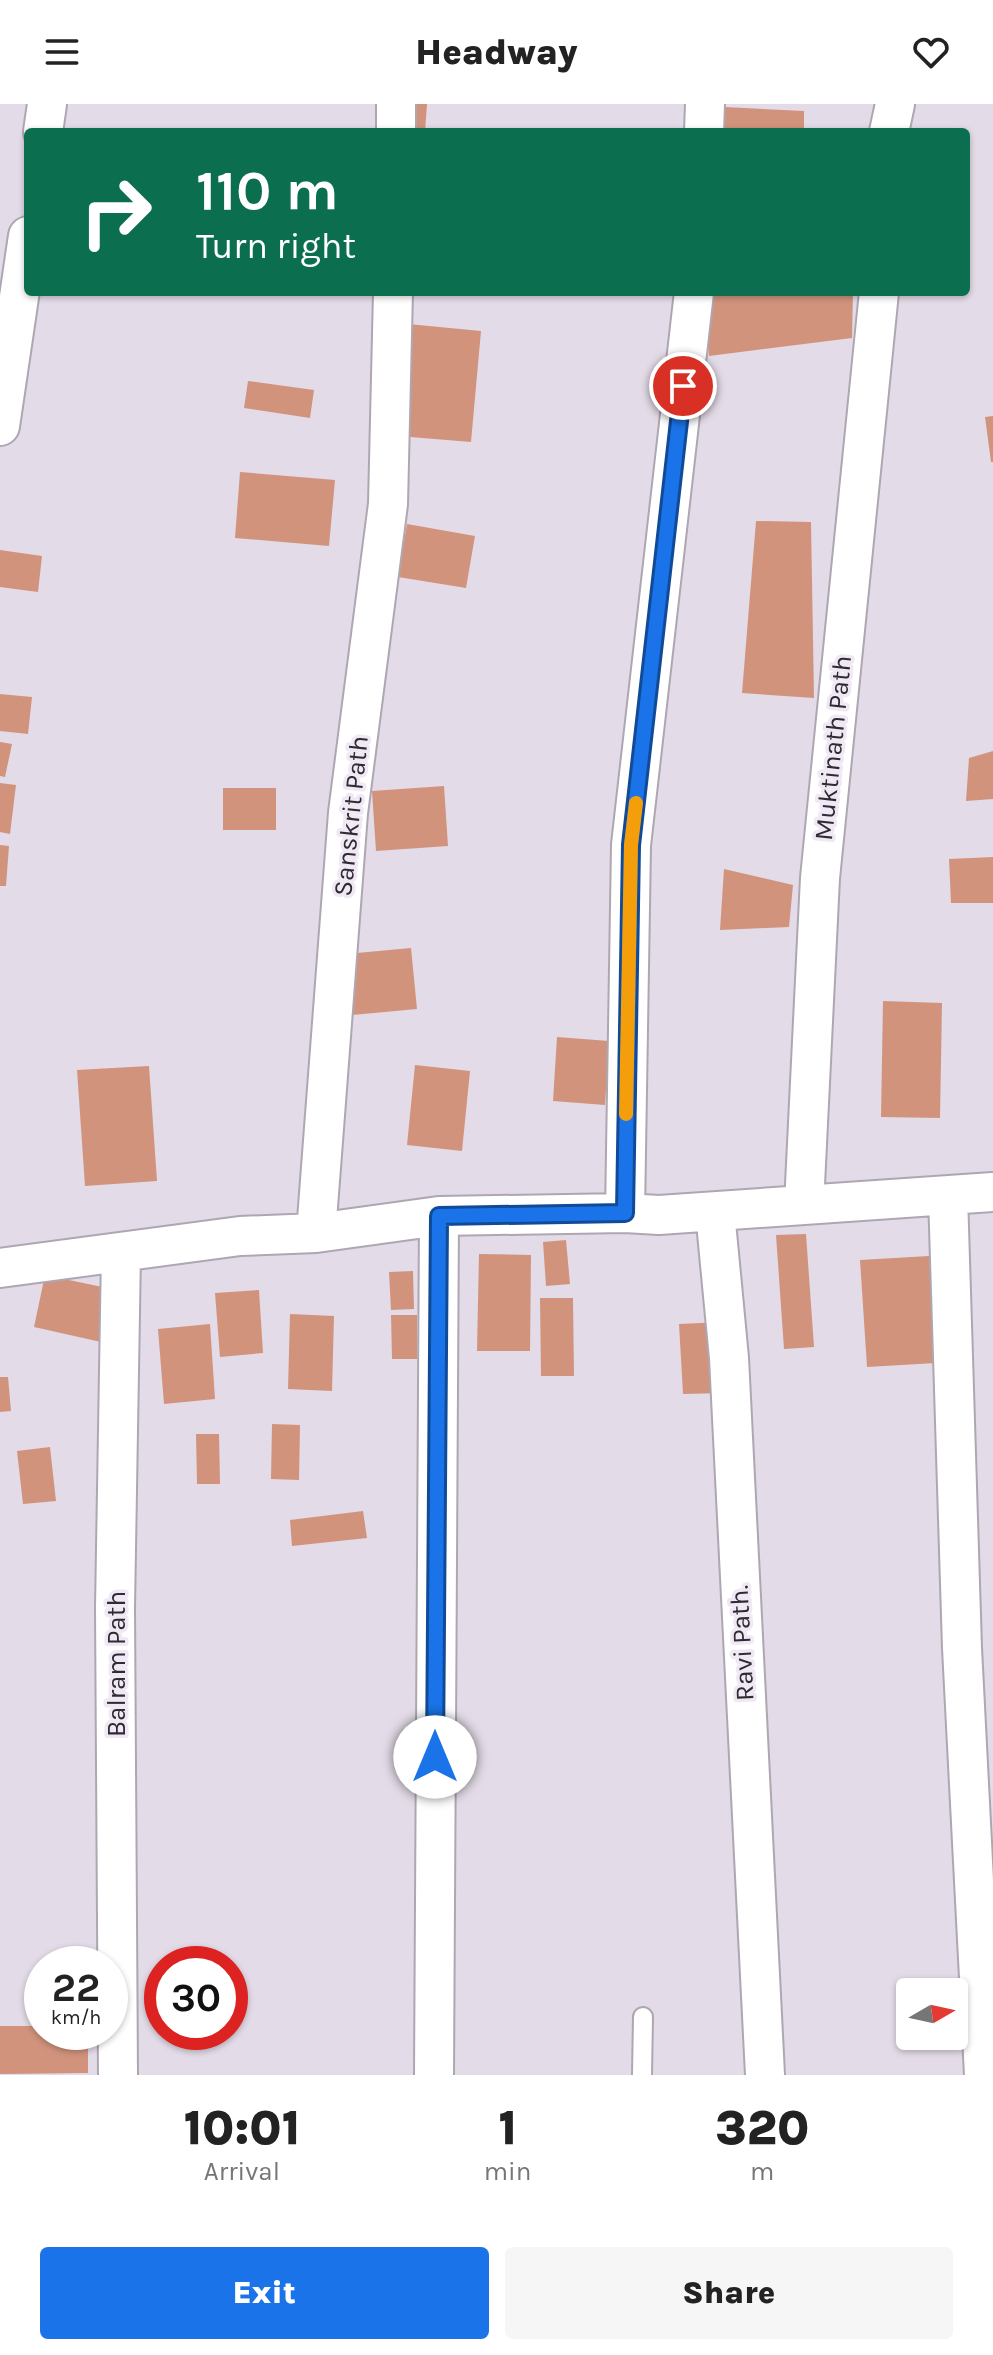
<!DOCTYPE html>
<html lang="en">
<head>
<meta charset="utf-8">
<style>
	body { margin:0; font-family:Karla,sans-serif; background:#f6f6f6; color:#222; height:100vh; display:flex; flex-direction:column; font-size:30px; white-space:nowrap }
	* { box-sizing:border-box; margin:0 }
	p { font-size:26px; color:#767676 }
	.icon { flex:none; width:44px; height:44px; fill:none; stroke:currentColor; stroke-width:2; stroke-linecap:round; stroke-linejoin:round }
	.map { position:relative; height:1971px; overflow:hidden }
	.panel { display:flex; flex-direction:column; background:#fff; flex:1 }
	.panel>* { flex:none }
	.guide { position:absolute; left:24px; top:24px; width:946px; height:168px; border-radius:8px; box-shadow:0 2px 6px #0004; background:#0b6e4f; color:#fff; overflow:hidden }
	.needle { width:52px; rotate:81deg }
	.controls { position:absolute; left:896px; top:1874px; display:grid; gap:16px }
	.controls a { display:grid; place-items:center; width:72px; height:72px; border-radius:8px; background:#fff; box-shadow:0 2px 6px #0004; font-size:40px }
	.speed { position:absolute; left:24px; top:1842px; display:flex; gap:16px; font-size:40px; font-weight:700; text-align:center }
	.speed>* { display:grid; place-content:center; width:104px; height:104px; border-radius:50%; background:#fff; box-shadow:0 2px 6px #0004; line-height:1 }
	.speed small { font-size:20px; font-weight:400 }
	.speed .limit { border:12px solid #d22; background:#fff; color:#111 }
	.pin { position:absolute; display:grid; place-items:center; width:68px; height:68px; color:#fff; margin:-34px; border:4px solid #fff; border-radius:50%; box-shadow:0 2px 8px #0007 }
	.me { position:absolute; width:88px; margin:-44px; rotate:0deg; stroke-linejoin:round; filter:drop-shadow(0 0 6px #0008) }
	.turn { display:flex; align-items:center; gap:28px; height:168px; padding:0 40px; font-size:36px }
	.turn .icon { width:104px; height:104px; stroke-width:2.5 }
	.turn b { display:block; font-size:56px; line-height:68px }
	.eta { display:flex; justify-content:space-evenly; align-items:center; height:136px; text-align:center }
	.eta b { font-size:48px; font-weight:800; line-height:56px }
	.cta { display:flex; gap:16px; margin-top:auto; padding:16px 40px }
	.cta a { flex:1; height:92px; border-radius:8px; background:#1a73e8; color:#fff; font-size:32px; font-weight:800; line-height:92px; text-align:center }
	.cta a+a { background:#f6f6f6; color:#222 }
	header { display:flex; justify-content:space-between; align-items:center; height:104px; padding:0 40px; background:#fff; font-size:36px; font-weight:800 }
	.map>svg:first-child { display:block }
	.building { fill:#d2937d }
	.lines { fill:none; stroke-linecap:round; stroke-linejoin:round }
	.service-casing { stroke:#aea7b2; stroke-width:22 }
	.minor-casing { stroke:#aea7b2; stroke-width:42 }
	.service { stroke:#fff; stroke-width:18 }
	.minor { stroke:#fff; stroke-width:38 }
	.route-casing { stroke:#114b97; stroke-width:20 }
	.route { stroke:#1a73e8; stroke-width:14 }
	.slow { stroke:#f59e0b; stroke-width:14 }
	.labels { text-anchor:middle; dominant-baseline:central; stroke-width:7; stroke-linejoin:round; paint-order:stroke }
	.street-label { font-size:26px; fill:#2e2c30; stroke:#f0e8f4 }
</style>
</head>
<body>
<header><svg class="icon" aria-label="menu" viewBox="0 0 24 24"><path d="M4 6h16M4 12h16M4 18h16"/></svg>Headway<svg class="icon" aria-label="heart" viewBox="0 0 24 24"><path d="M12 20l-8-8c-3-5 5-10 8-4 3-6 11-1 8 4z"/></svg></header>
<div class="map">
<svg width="993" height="1971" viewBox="0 0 993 1971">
	<rect width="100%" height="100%" fill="#e3dbe7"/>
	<path class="building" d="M403,0H427L425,28L401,27Z
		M705,2L804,7V28H704Z
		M702,188H853L852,234L709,252Z
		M408,220L481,227L471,338L398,332Z
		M248,277L314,286L310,314L244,304Z
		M993,312V358H991L985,313Z
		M240,368L335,376L329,442L235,434Z
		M756,417L811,418L814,594L742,589Z
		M407,420L475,432L466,484L398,473Z
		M0,446L42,452L38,488L0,483Z
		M0,590L32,593L28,630L0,627Z
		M0,638L12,640L5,673L0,672Z
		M993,647V695L966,697L969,654Z
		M0,679L16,681L10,730L0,728Z
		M444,682L448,742L376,747L372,687Z
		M223,684H276V726H223Z
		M0,741L9,742L6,782H0Z
		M993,753V799H951L949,755Z
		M724,765L793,781L789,823L720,826Z
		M411,844L417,905L352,911L346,850Z
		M883,897L942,899L940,1014L881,1013Z
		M557,933L609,937L605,1001L553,997Z
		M415,961L470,967L462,1047L407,1041Z
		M149,962L157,1077L85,1082L77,966Z
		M806,1130L814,1243L784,1245L776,1131Z
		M566,1136L570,1180L546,1182L543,1138Z
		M479,1150L531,1151L530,1247H477Z
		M929,1152L936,1259L867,1263L860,1156Z
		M413,1167L414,1205L391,1206L389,1168Z
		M45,1171L112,1185L101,1238L34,1223Z
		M259,1186L263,1249L220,1253L215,1189Z
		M540,1194H573L574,1272H541Z
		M290,1210L334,1212L332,1287L288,1285Z
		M391,1211H417V1255H392Z
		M723,1218L726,1289L683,1290L679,1220Z
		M210,1220L215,1295L164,1300L158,1225Z
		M0,1273H8L11,1307L0,1308Z
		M272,1320L300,1321L299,1376L271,1375Z
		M196,1330H219L220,1380H197Z
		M50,1343L56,1397L23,1400L17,1347Z
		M363,1407L367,1434L292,1442L290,1416Z
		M0,1922H42V1928H88V1969L0,1970Z"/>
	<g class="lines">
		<defs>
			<path id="service" d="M642,1971L643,1913"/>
			<path id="minor" d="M43,28L47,0
				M396,28V0
				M704,28L705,0
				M889,28L895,0
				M0,322L28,132
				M948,1091L962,1544L984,1971
				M804,1101L820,774L879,188
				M715,1108L729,1254L765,1971
				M625,1109L631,741L694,188
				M316,1129L348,709L388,400L393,188
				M0,1164L240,1132L316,1129L439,1112L625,1109L659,1111L993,1088
				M118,1971L115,1504L121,1149
				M434,1971L439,1112"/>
		</defs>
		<use href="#service" class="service-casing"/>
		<use href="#minor" class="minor-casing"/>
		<use href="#service" class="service"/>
		<use href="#minor" class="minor"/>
	</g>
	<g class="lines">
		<defs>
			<path id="route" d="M435,1653L439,1112L625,1109L631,741L683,282"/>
		</defs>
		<use href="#route" class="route-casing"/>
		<use href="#route" class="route"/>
		<path class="slow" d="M626,1010L631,741L636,699"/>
	</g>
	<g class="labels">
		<g class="street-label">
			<text transform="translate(833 644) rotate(-84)">Muktinath Path</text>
			<text transform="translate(351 712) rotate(-84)">Sanskrit Path</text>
			<text transform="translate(742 1539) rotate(-93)">Ravi Path.</text>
			<text transform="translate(116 1560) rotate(-90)">Balram Path</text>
		</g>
	</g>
</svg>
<div class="controls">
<a><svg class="needle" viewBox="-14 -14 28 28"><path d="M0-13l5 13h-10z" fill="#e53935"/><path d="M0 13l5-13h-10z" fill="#767676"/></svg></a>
</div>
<div class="speed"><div>22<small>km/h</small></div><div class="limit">30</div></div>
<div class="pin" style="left:683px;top:282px;background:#d93025"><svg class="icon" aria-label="arrive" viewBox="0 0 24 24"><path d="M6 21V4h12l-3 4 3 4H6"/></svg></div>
<svg class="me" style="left:435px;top:1653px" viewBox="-20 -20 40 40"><circle r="19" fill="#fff"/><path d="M0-13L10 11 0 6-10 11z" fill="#1a73e8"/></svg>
<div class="guide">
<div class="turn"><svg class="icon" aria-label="right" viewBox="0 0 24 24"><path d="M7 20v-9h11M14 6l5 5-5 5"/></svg><div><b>110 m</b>Turn right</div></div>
</div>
</div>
<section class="panel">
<div class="eta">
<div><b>10:01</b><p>Arrival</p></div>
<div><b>1</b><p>min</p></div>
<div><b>320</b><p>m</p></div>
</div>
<div class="cta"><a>Exit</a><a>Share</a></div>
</section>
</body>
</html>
